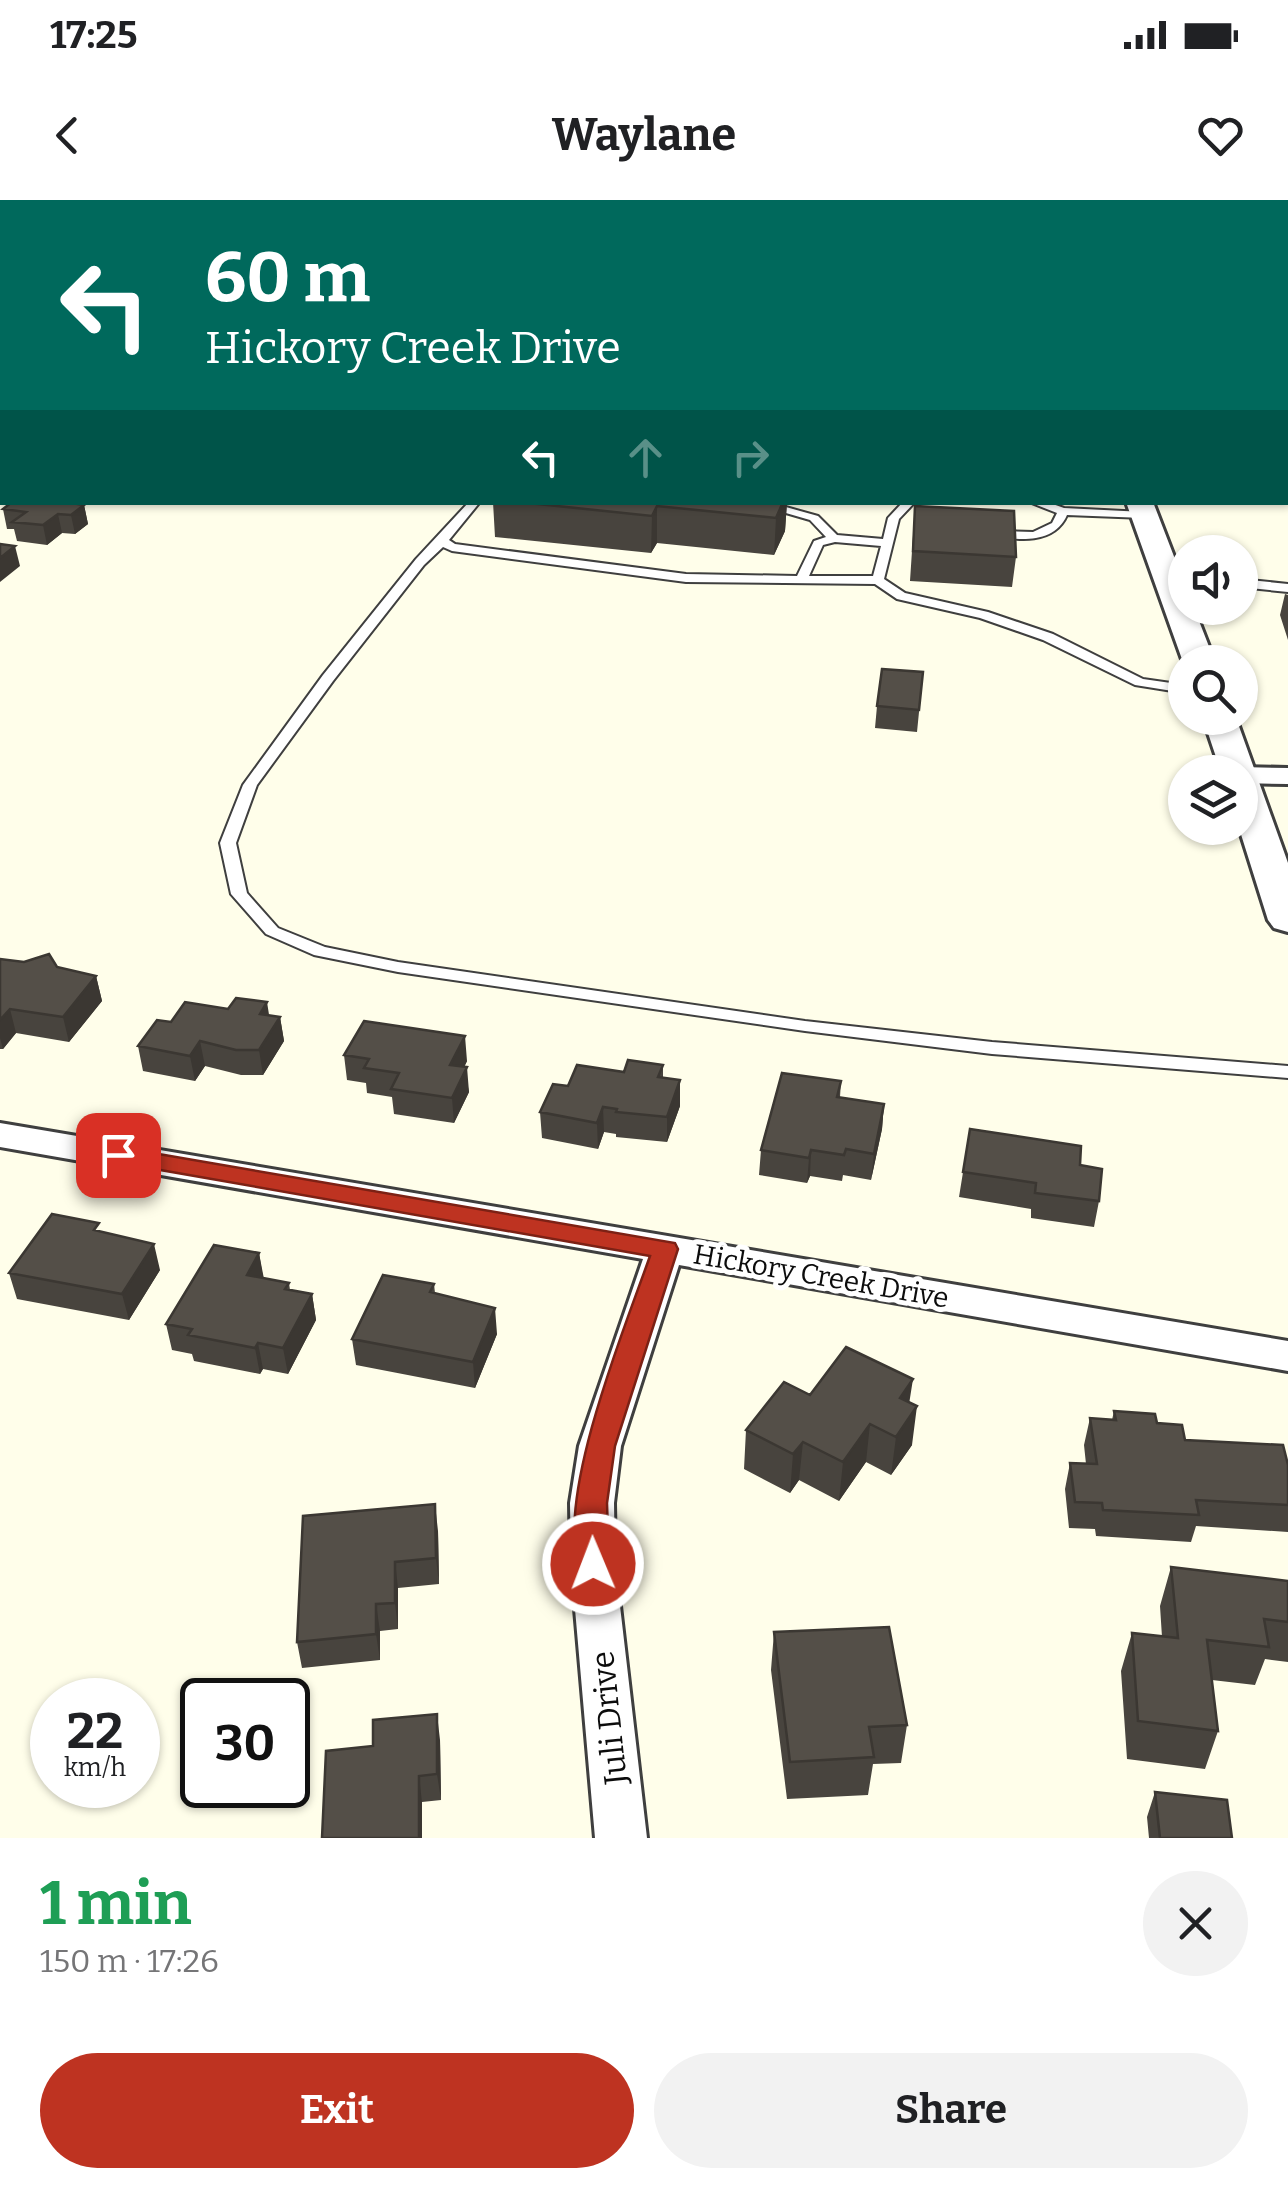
<!DOCTYPE html>
<html lang="en">
<head>
<meta charset="utf-8">
<style>
	body { margin:0; font-family:Bitter,serif; background:#f2f2f2; color:#202124; height:100vh; display:flex; flex-direction:column; font-size:38px; white-space:nowrap }
	* { box-sizing:border-box; margin:0 }
	p { font-size:32px; color:#757577 }
	.icon { flex:none; width:55px; height:55px; fill:none; stroke:currentColor; stroke-width:2; stroke-linecap:round; stroke-linejoin:round }
	.map { position:relative; height:1638px; overflow:hidden }
	.sheet { display:flex; flex-direction:column; background:#fff; flex:1 }
	.sheet>* { flex:none }
	.top-card { position:absolute; left:0px; top:0px; width:1290px; height:305px; box-shadow:0 2px 8px #0004; background:#00695c; color:#fff; overflow:hidden }
	.fabs { position:absolute; left:1168px; top:335px; display:grid; gap:20px }
	.fabs a { display:grid; place-items:center; width:90px; height:90px; border-radius:50%; background:#fff; box-shadow:0 2px 8px #0004; font-size:50px }
	.speed { position:absolute; left:30px; top:1478px; display:flex; gap:20px; font-size:50px; font-weight:700; text-align:center }
	.speed>* { display:grid; place-content:center; width:130px; height:130px; border-radius:50%; background:#fff; box-shadow:0 2px 8px #0004; line-height:1 }
	.speed small { font-size:25px; font-weight:400 }
	.speed .limit { border:5px solid #111; border-radius:15px; background:#fff; color:#111 }
	.pin { position:absolute; display:grid; place-items:center; width:85px; height:85px; color:#fff; margin:-42px; border-radius:20px; box-shadow:0 5px 15px #0006 }
	.me { position:absolute; width:110px; margin:-55px; rotate:359deg; stroke-linejoin:round; filter:drop-shadow(0 0 8px #0008) }
	.turn { display:flex; align-items:center; gap:35px; height:210px; padding:0 40px; font-size:45px }
	.turn .icon { width:130px; height:130px; stroke-width:2.5 }
	.turn b { display:block; font-size:70px; line-height:85px }
	.lanes { display:flex; align-items:center; height:95px; padding:0 40px; background:#0003; justify-content:center; gap:50px; direction:ltr }
	.lanes .off { opacity:.35 }
	.round { display:grid; place-items:center; flex:none; width:105px; height:105px; border-radius:52px; background:#f2f2f2 }
	.head { display:flex; align-items:center; justify-content:space-between; height:170px; padding:0 40px }
	h1 { font-size:60px; font-weight:700; line-height:75px; color:#1e9e55 }
	.primary-button { display:flex; gap:20px; margin-top:auto; padding:20px 40px }
	.primary-button a { flex:1; height:115px; border-radius:60px; background:#be3321; color:#fff; font-size:40px; font-weight:700; line-height:115px; text-align:center }
	.primary-button a+a { background:#f2f2f2; color:#202124 }
	.status { display:flex; justify-content:space-between; align-items:center; height:70px; padding:0 50px; background:#fff; direction:ltr }
	.status svg { height:28px; fill:currentColor }
	header { display:flex; justify-content:space-between; align-items:center; height:130px; padding:0 40px; background:#fff; font-size:45px; font-weight:700 }
	.map>svg:first-child { display:block }
	.lines { fill:none; stroke-linecap:round; stroke-linejoin:round }
	.service-casing { stroke:#3f3f3f; stroke-width:4 }
	.minor-casing { stroke:#3f3f3f; stroke-width:6 }
	.tertiary-casing { stroke:#3f3f3f; stroke-width:6 }
	.service { fill:#fff; fill-rule:evenodd }
	.minor { fill:#fff; fill-rule:evenodd }
	.tertiary { fill:#fff; fill-rule:evenodd }
	.wall { fill:#48443e }
	.shaded-wall { fill:#3b3732 }
	.building { fill:#544f48; stroke:#3b3732; stroke-width:2.5 }
	.route { fill:#be3321; stroke:#7c2115; stroke-width:2.5 }
	.labels { text-anchor:middle; dominant-baseline:central; stroke-width:10; stroke-linejoin:round; paint-order:stroke }
	.street-label { font-size:28px; fill:#0c0c0c; stroke:#fff }
	.near-street-label { font-size:32px; fill:#0c0c0c; stroke:#fff }
</style>
</head>
<body>
<div class="status"><b>17:25</b><svg viewBox="0 0 49 12"><path d="M0 12V9h3v3zM5 12V6h3v6zM10 12V3h3v9zM15 12V0h3v12zM26 1h20v11H26zM47 4h2v5h-2z"/></svg></div>
<header><svg class="icon" aria-label="back" viewBox="0 0 24 24"><path d="M15 5l-7 7 7 7"/></svg>Waylane<svg class="icon" aria-label="heart" viewBox="0 0 24 24"><path d="M12 20l-8-8c-3-5 5-10 8-4 3-6 11-1 8 4z"/></svg></header>
<div class="map">
<svg width="1288" height="1638" viewBox="0 0 1288 1638">
	<rect width="100%" height="100%" fill="#fffeea"/>
	<g class="lines">
		<defs>
			<path id="service" d="M469,302H480L449,340L455,344L686,374L797,376L814,341L826,337L810,320L748,302H768L818,316L837,335L883,339L888,318L903,302H915L899,319L884,379L905,393L988,412L1053,434L1143,479L1185,485V493L1135,485L1043,440L980,418L897,399L875,384L686,382L452,351L443,347L424,365L333,481L257,585L236,643L247,693L278,728L325,747L398,762L805,821L992,842L1288,866V878L992,854L805,831L398,772L314,755L266,734L231,694L220,643L243,585L323,475L416,359ZM835,342L881,346L873,376H809L823,345Z
				M1029,302H1047L1064,308L1144,312L1150,315L1144,318L1067,315C1054,345 1018,340 991,336V332L995,331L1033,332L1052,323L1057,313Z
				M1240,379L1288,384V392L1240,387Z"/>
			<path id="minor" d="M746,0H776L777,2H748Z
				M0,96H2V106H0Z
				M1240,567L1288,568V584L1240,583V572H1228Z
				M0,923L1288,1141V1171L679,1065L621,1246L614,1303L615,1363L647,1638H595L571,1363L570,1303L579,1246L643,1059L0,947Z"/>
			<path id="tertiary" d="M1028,0H1046L1047,2H1029Z
				M1126,302H1153L1185,385V408H1194L1215,462H1183Z
				M1203,518H1236L1288,663V732L1274,728L1268,720L1239,628L1240,572H1221Z"/>
		</defs>
		<use href="#service" class="service-casing"/>
		<use href="#minor" class="minor-casing"/>
		<use href="#tertiary" class="tertiary-casing"/>
		<use href="#service" class="service"/>
		<use href="#minor" class="minor"/>
		<use href="#tertiary" class="tertiary"/>
	</g>
	<path class="wall" d="M878,0H913L912,2Z
		M2,180V209H0V182Z
		M493,302H787L785,331L774,355L657,343L651,353L495,337Z
		M84,305L88,324L75,334L62,333L47,345L17,341L14,329H7L3,309Z
		M915,306L1016,357L1012,387L910,381Z
		M1285,394L1288,395V440L1280,415Z
		M923,472L917,532L875,528L877,506Z
		M0,759L57,767L96,776L102,801L69,842L16,833L3,849H0Z
		M269,815L280,817L284,841L263,875H241L205,866L195,881L143,871L138,846L171,822Z
		M344,855L467,861L464,867L469,892L454,923L394,914L392,897L367,893L366,883L347,880Z
		M663,865V878L680,880V906L667,942L616,937V934L604,932L598,949L542,938L540,912L568,886L624,872Z
		M841,881L840,897L884,904L882,929L871,980L843,975L842,981L810,976L807,983L759,975L761,950Z
		M970,929L1080,965L1099,1001L1094,1027L1031,1018V1009L959,997Z
		M259,1053L263,1078L289,1083L290,1090L312,1094L316,1120L288,1174L263,1169L260,1174L194,1161L192,1154L172,1150L166,1124Z
		M160,1070L129,1120L17,1099L9,1073Z
		M434,1084L435,1093L497,1134L475,1188L356,1165L352,1139Z
		M810,1195L909,1202L912,1245L891,1275L866,1262L839,1301L799,1280L790,1293L744,1269L746,1230Z
		M1114,1211L1157,1223L1185,1240L1288,1265V1332L1196,1326L1191,1342L1096,1336L1095,1329L1069,1328L1065,1289L1070,1263L1086,1264L1084,1245L1090,1218L1112,1220Z
		M303,1316L438,1331L439,1384L398,1388V1429L380,1431V1460L302,1468L297,1442Z
		M1171,1367L1288,1381V1462L1265,1459L1255,1485L1212,1480L1218,1531L1205,1569L1127,1559L1121,1471L1132,1433L1162,1437L1160,1406Z
		M774,1432L907,1525L901,1563L873,1564L868,1595L787,1599L771,1470Z
		M440,1540L441,1600L422,1602V1638H322Z
		M1155,1592L1232,1638H1149L1147,1617Z"/>
	<path class="shaded-wall" d="M783,302H787L785,331L774,355L776,318Z
		M84,305L88,324L75,334L71,315Z
		M657,306V343L651,353L652,316Z
		M58,314L62,333L47,345L43,325Z
		M15,346L20,366L0,382V358Z
		M96,776L102,801L69,842L63,817Z
		M267,802L271,827L260,814Z
		M10,809L16,833L3,849L0,838V820Z
		M280,817L284,841L263,875L259,850Z
		M465,836L467,861L453,890L450,865Z
		M200,841L205,866L195,881L190,856Z
		M467,867L469,892L454,923L452,898Z
		M680,880V906L667,942V917Z
		M884,904L882,929L871,980L874,954Z
		M603,907L604,932L598,949L597,923Z
		M811,950L810,976L807,983L809,958Z
		M154,1044L160,1070L129,1120L122,1094Z
		M259,1053L264,1079L247,1075Z
		M312,1094L316,1120L288,1174L283,1148Z
		M495,1108L497,1134L475,1188L473,1162Z
		M258,1143L263,1169L260,1174L255,1148Z
		M913,1179L907,1217L900,1198Z
		M917,1206L912,1245L891,1275L896,1237Z
		M870,1224L866,1262L839,1301L843,1262Z
		M803,1242L799,1280L790,1293L793,1254Z
		M435,1304L438,1331L439,1384L436,1358Z
		M395,1362L398,1388V1429L395,1403Z
		M376,1404L380,1431V1460L376,1434Z
		M437,1514L440,1540L441,1600L437,1574Z
		M419,1576L422,1602V1638H419Z"/>
	<path class="building" d="M548,0H596L594,2H546Z
		M663,0H697L695,2H659Z
		M1118,0H1149V2H1119Z
		M12,302H65L84,305L71,315L58,314L43,325L12,322L26,312L3,309Z
		M519,302H783L776,318L657,306L652,316Z
		M915,306L1014,311L1016,357L913,351Z
		M0,344L15,346L0,358Z
		M882,469L923,472L919,510L877,506Z
		M49,754L57,767L96,776L63,817L10,809L0,820V759L24,762Z
		M236,798L267,802L260,814L280,817L259,850H236L200,841L190,856L138,846L157,820L171,822L185,802L228,809Z
		M364,821L465,836L450,865L467,867L452,898L391,889L399,873L364,868L369,859L344,855Z
		M628,860L663,865L658,877L680,880L667,917L616,912L617,909L603,907L597,923L540,912L553,884L568,886L577,865L624,872Z
		M782,873L841,881L837,897L884,904L874,954L846,949L844,955L811,950L809,958L761,950Z
		M970,929L1081,946L1080,965L1102,969L1099,1001L1035,993L1036,983L963,972Z
		M52,1014L99,1023L94,1030L154,1044L122,1094L9,1073Z
		M214,1045L259,1053L247,1075L289,1083L285,1089L312,1094L283,1148L258,1143L255,1148L188,1135L192,1129L166,1124Z
		M383,1075L434,1084L430,1092L495,1108L473,1162L352,1139Z
		M846,1147L913,1179L900,1198L917,1206L896,1237L870,1224L843,1262L803,1242L793,1254L746,1230L784,1182L810,1195Z
		M1114,1211L1155,1214L1157,1223L1182,1225L1185,1240L1283,1245L1288,1265V1305L1196,1300L1199,1315L1103,1310L1102,1303L1075,1302L1070,1263L1097,1264L1090,1218L1116,1220Z
		M435,1304L436,1358L395,1362V1403L376,1404V1434L297,1442L303,1316Z
		M1171,1367L1288,1381V1422L1264,1419L1269,1447L1207,1440L1218,1531L1138,1521L1132,1433L1178,1438Z
		M889,1427L907,1525L869,1527L874,1557L790,1562L774,1432Z
		M437,1514V1574L419,1576V1638H322L326,1551L373,1546V1520Z
		M1155,1592L1227,1600L1232,1638H1160Z"/>
	<path class="route" d="M118,947L675,1043L678,1049L615,1246L607,1303L609,1364L604,1373L593,1377L582,1373C550,1308 626,1125 650,1056L109,961L105,955Z"/>
	<g class="labels">
		<g class="street-label">
			<text transform="translate(821 1076) rotate(10)">Hickory Creek Drive</text>
		</g>
		<g class="near-street-label">
			<text transform="translate(609 1518) rotate(-96)">Juli Drive</text>
		</g>
	</g>
</svg>
<div class="fabs">
<a><svg class="icon" aria-label="sound" viewBox="0 0 24 24"><path d="M4 9h4l5-4v14l-5-4H4zM17 9q2 3 0 6"/></svg></a>
<a><svg class="icon" aria-label="search" viewBox="0 0 24 24"><circle cx="10" cy="10" r="6"/><path d="M15 15l6 6"/></svg></a>
<a><svg class="icon" aria-label="layers" viewBox="0 0 24 24"><path d="M12 4l9 5-9 5-9-5zM3 14l9 5 9-5"/></svg></a>
</div>
<div class="speed"><div>22<small>km/h</small></div><div class="limit">30</div></div>
<div class="pin" style="left:118px;top:955px;background:#d93025"><svg class="icon" aria-label="arrive" viewBox="0 0 24 24"><path d="M6 21V4h12l-3 4 3 4H6"/></svg></div>
<svg class="me" style="left:593px;top:1364px" viewBox="-20 -20 40 40"><circle r="17" fill="#be3321" stroke="#fff" stroke-width="3"/><path d="M0-11L8 9 0 5-8 9z" fill="#fff"/></svg>
<div class="top-card">
<div class="turn"><svg class="icon" aria-label="left" viewBox="0 0 24 24"><path d="M17 20v-9H6M10 6l-5 5 5 5"/></svg><div><b>60 m</b>Hickory Creek Drive</div></div>
<div class="lanes"><svg class="icon" aria-label="left" viewBox="0 0 24 24"><path d="M17 20v-9H6M10 6l-5 5 5 5"/></svg><svg class="icon off" aria-label="ahead" viewBox="0 0 24 24"><path d="M12 20V5M6 11l6-6 6 6"/></svg><svg class="icon off" aria-label="right" viewBox="0 0 24 24"><path d="M7 20v-9h11M14 6l5 5-5 5"/></svg></div>
</div>
</div>
<section class="sheet">
<div class="head"><div><h1>1 min</h1><p>150 m · 17:26</p></div><a class="round"><svg class="icon" aria-label="close" viewBox="0 0 24 24"><path d="M6 6l12 12M18 6L6 18"/></svg></a></div>
<div class="primary-button"><a>Exit</a><a>Share</a></div>
</section>
</body>
</html>
